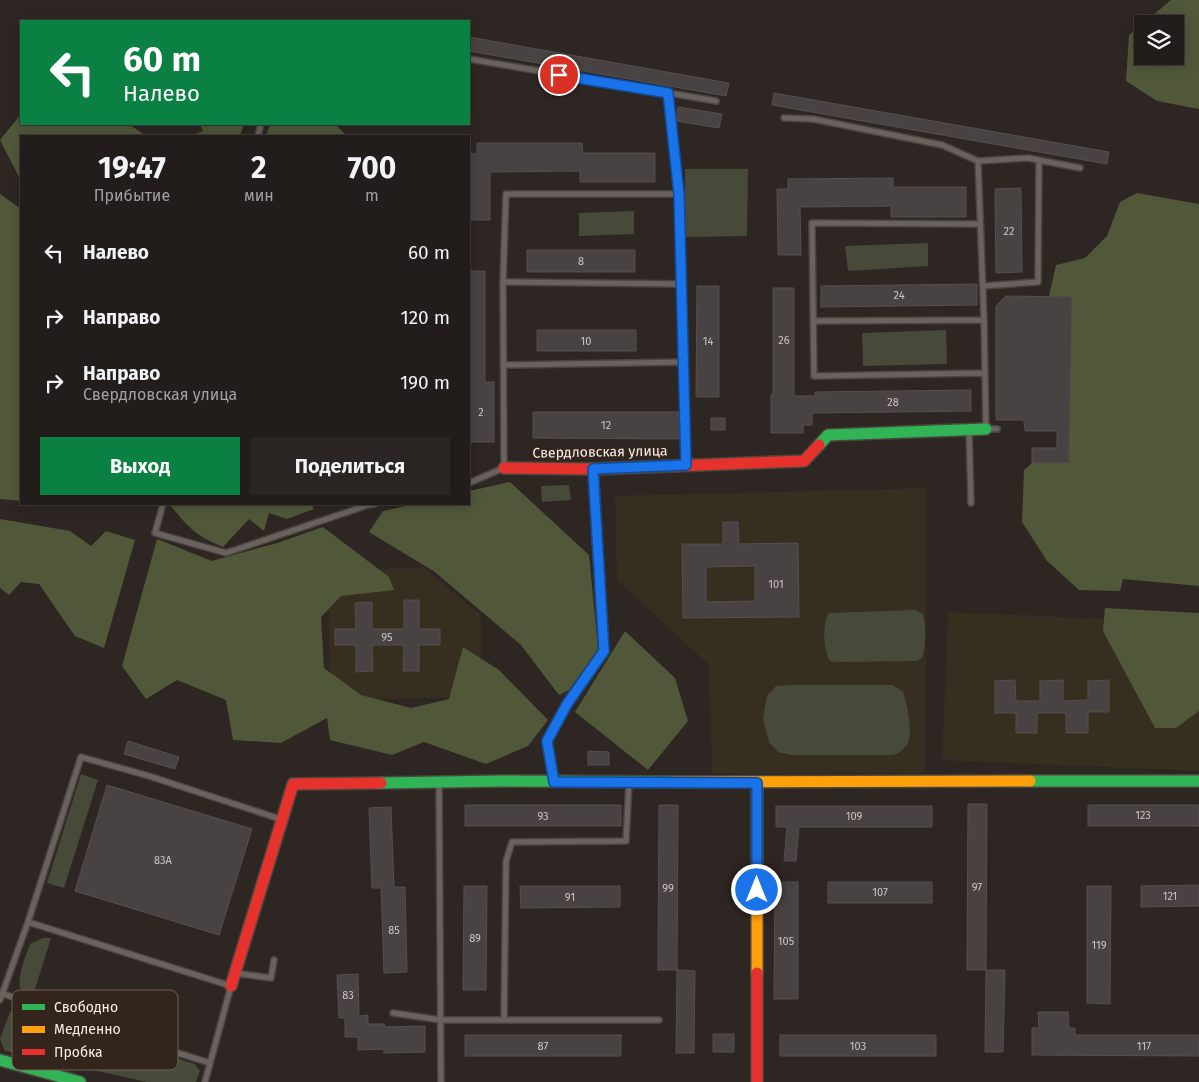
<!DOCTYPE html>
<html lang="ru">
<head>
<meta charset="utf-8">
<style>
	body { margin:0; font-family:"Fira Sans",sans-serif; background:#2a2523; color:#f1f3f6; height:100vh; display:flex; flex-direction:column; font-size:19px; white-space:nowrap }
	* { box-sizing:border-box; margin:0 }
	p { font-size:16px; color:#a2a1a2 }
	.icon { flex:none; width:28px; height:28px; fill:none; stroke:currentColor; stroke-width:2; stroke-linecap:round; stroke-linejoin:round }
	.map { position:relative; flex:1; overflow:hidden }
	.sheet { position:absolute; left:20px; top:135px; width:450px; height:370px; display:flex; flex-direction:column; background:#221c1a; border-radius:0px; box-shadow:0 2px 12px #0003,0 0 0 1px #3f3a39 }
	.sheet>* { flex:none }
	.guide { position:absolute; left:20px; top:20px; width:450px; height:105px; border-radius:0px; box-shadow:0 2px 12px #0003,0 0 0 1px #3f3a39; background:#0b8043; color:#fff; overflow:hidden }
	.tools { position:absolute; left:1134px; top:15px; display:grid; gap:10px }
	.tools a { display:grid; place-items:center; width:50px; height:50px; border-radius:0px; background:#221c1a; box-shadow:0 2px 12px #0003,0 0 0 1px #3f3a39; font-size:25px }
	.pin { position:absolute; display:grid; place-items:center; width:42px; height:42px; color:#fff; margin:-21px; border:2px solid #fff; border-radius:50%; box-shadow:0 1px 5px #0007 }
	.me { position:absolute; width:55px; margin:-28px; rotate:0deg; stroke-linejoin:round; filter:drop-shadow(0 0 4px #0008) }
	.turn { display:flex; align-items:center; gap:18px; height:105px; padding:0 20px; font-size:22px }
	.turn .icon { width:65px; height:65px; stroke-width:2.5 }
	.turn b { display:block; font-size:35px; line-height:42px }
	.eta { display:flex; justify-content:space-evenly; align-items:center; height:85px; text-align:center }
	.eta b { font-size:30px; font-weight:700; line-height:35px }
	.primary-button { display:flex; gap:10px; margin-top:auto; padding:10px 20px }
	.primary-button a { flex:1; height:58px; border-radius:0px; background:#0b8043; color:#fff; font-size:20px; font-weight:700; line-height:58px; text-align:center }
	.primary-button a+a { background:#2a2523; color:#f1f3f6 }
	ul { padding:0; list-style:none }
	li { display:flex; align-items:center; gap:15px; height:65px; padding:0 20px }
	li div { flex:1 }
	li b { display:block; font-size:19px }
	li em { font-style:normal }
	.map>svg:first-child { display:block }
	.education { fill:#362e1f }
	.green { fill:#474a38 }
	.forest { fill:#515839; fill-rule:evenodd }
	.building { fill:#494242; stroke:#574f4f; fill-rule:evenodd }
	.lines { fill:none; stroke-linecap:round; stroke-linejoin:round }
	.lane-casing { stroke:#4b4540; stroke-width:8 }
	.street-casing { stroke:#4b4540; stroke-width:12 }
	.fast-casing { stroke:#4b4540; stroke-width:14 }
	.slow-casing { stroke:#4b4540; stroke-width:14 }
	.jam-casing { stroke:#4b4540; stroke-width:14 }
	.lane { stroke:#69625f; stroke-width:5 }
	.street { stroke:#69625f; stroke-width:10 }
	.fast { stroke:#30b455; stroke-width:11 }
	.slow { stroke:#ff9f0a; stroke-width:11 }
	.jam { stroke:#e5322d; stroke-width:11 }
	.route-casing { stroke:#114b97; stroke-width:12 }
	.route { stroke:#1a73e8; stroke-width:9 }
	.labels { text-anchor:middle; dominant-baseline:central; stroke-width:4; stroke-linejoin:round; paint-order:stroke }
	.number-label { font-size:11px; fill:#cdc4bf }
	.street-label { font-size:14px; fill:#f9efe9; stroke:#34251c }
	.key { fill:#34251c; stroke:#6f625a; stroke-width:1 }
	.key-label { font-size:14px; fill:#f9efe9 }
</style>
</head>
<body>
<div class="map">
<svg width="1199" height="1082" viewBox="0 0 1199 1082">
	<rect width="100%" height="100%" fill="#2e2622"/>
	<path class="education" d="M927,488L925,773H712L709,665L617,580L615,496Z
		M423,567L481,615V697L330,700L328,571Z
		M948,612L1199,623V771L942,760Z"/>
	<path class="green" d="M685,169H748L747,236L684,237Z
		M634,211V234L579,236V213Z
		M928,243V266L848,271L845,246Z
		M946,330L947,364L863,366L862,333Z
		M569,485L571,500L542,502L541,486Z
		M915,610L923,614C926,627 926,645 922,658L916,661L838,662L830,661C823,650 822,623 829,613Z
		M791,685H893L903,692C907,704 913,731 908,743C904,750 899,753 893,755H791L778,752L769,742L763,718L767,696L776,686Z
		M81,774L98,780L64,888L47,883Z
		M43,938H51L32,999C8,994 25,959 30,944Z
		M19,1009L195,1064L200,1071L196,1082H147L5,1051L0,1039L10,1012Z"/>
	<path class="forest" d="M1171,0H1199V109L1157,101L1126,81L1129,35ZM1142,24H1175V56H1142Z
		M21,114V124H129L146,136H21V181L0,140Z
		M200,124H244L240,136H190L203,131Z
		M270,124H335L347,136H266Z
		M1137,193L1199,204V586L1123,579L1120,591L1079,590L1047,561L1022,522L1024,470L1032,463H1069L1072,297L1049,296L1056,265L1085,258L1107,236L1120,202Z
		M0,194L21,209V501L0,499Z
		M510,482L589,555L598,649L569,690L559,695L521,645L435,572L369,532L383,511L415,504H469V491Z
		M171,504H311L314,509L287,519L269,513L264,531L249,519L223,547C196,536 188,527 170,505Z
		M0,519L70,531L91,546L106,531L135,540L104,648L75,636L39,584L21,582L9,595L0,588Z
		M323,527L389,577L394,590L341,596L321,617L324,668L361,695L411,708L449,699L463,647L499,670L548,720L528,746L486,764L424,742L392,755L330,740L327,718L281,743L233,740L226,700L177,680L146,699L122,666L157,539L212,561L277,543Z
		M1105,608L1199,613V711L1176,728H1155L1103,631Z
		M625,631L675,678L688,721L648,770L575,712Z"/>
	<path class="building" d="M469,37L729,83L726,96L469,51Z
		M774,93L1109,152L1107,164L772,105Z
		M678,107L722,114L719,128L676,121Z
		M477,143H582L583,153H655V182H580V171L490,172V220H469V154H477Z
		M893,178V187H966V217H891V206L800,207L801,255H778L777,189H788V179Z
		M1021,188L1022,272L996,273L995,189Z
		M527,250H635V272H527Z
		M469,271H485V382H494V442H469Z
		M977,284V305L821,307V286Z
		M697,286H719V397H696Z
		M773,288H794V396H815V392L971,390V411L812,413V425H803V433H771V395H773Z
		M1006,296L1072,297L1069,463H1032V448H1057V431H1025L1024,421L1022,420H996V306Z
		M537,330H636V351H537Z
		M533,412H679V439L533,438Z
		M711,418H725V430H711Z
		M723,522H738L739,544L798,543L799,617L683,618L682,544H723ZM755,566V601L706,602V567Z
		M404,600H419V629H440V645H419V671H403L404,645H372L373,671L356,672V645H335V629H356L355,603L372,602V629H404Z
		M1015,680L1016,701H1040V681L1063,680V701L1088,700V681L1109,680V712H1088V733H1066V713H1037V733H1016V713H995V681Z
		M128,741L179,757L175,769L124,754Z
		M588,751L609,752V765H588Z
		M107,785L252,829L219,935L75,891Z
		M968,804H987L986,970H967Z
		M465,805H621V826H465Z
		M659,805H678L677,970H658Z
		M1088,805H1199V826H1088Z
		M776,806H932V827H799L796,861H784L787,827H776Z
		M391,807L394,887H405L407,972L384,973L381,888H372L369,808Z
		M775,882H798V999H774Z
		M828,882H932V903H828Z
		M1199,885V906L1141,907V886Z
		M464,886H487L486,990H463Z
		M520,886H620V907L521,908Z
		M1087,886H1111L1110,1004L1087,1003Z
		M677,970L695,971L694,1053H676Z
		M986,970H1005L1003,1052H985Z
		M358,974L359,1016L368,1015V1024H384L385,1027L425,1026V1052L384,1053V1049L358,1050V1037H345V1018H339L337,975Z
		M1038,1012H1068L1069,1028H1075V1035H1199V1056L1032,1055V1028H1039Z
		M713,1034H734V1052H713Z
		M465,1035H621V1056H465Z
		M780,1035H936V1056H780Z"/>
	<g class="lines">
		<defs>
			<path id="lane" d="M469,59L716,101
				M667,93L679,194L686,465
				M784,118L813,119L942,145L978,161L1028,158L1080,168
				M258,136L261,124
				M978,161L984,320L986,429H997
				M980,224L812,223L814,376L985,373
				M503,282L682,284
				M983,286L1038,282L1039,160
				M813,321L984,320
				M503,365L683,362
				M969,430L971,503
				M469,483L504,468L503,282L506,194H679
				M163,504L155,533L226,553L368,505
				M359,504L368,505L375,504
				M439,783L441,1082
				M28,922L231,986L205,1082
				M235,973L271,978L274,960
				M3,994L115,1029L146,1043L210,1063
				M0,1000L28,922L81,757L149,776L280,819
				M393,1013L441,1020H659
				M504,1019L506,861L512,842L626,841L629,783"/>
			<path id="street" d="M554,782L547,741L567,704L604,651L593,469"/>
			<path id="fast" d="M819,445L828,435L986,429
				M1030,781H1199
				M381,783L502,781L674,782
				M0,1060L80,1082"/>
			<path id="slow" d="M674,782L1030,781
				M757,783V973"/>
			<path id="jam" d="M504,468L593,469L804,461L819,445
				M757,973V1082
				M231,986L293,784L381,783"/>
		</defs>
		<use href="#lane" class="lane-casing"/>
		<use href="#street" class="street-casing"/>
		<use href="#fast" class="fast-casing"/>
		<use href="#slow" class="slow-casing"/>
		<use href="#jam" class="jam-casing"/>
		<use href="#lane" class="lane"/>
		<use href="#street" class="street"/>
		<use href="#fast" class="fast"/>
		<use href="#slow" class="slow"/>
		<use href="#jam" class="jam"/>
	</g>
	<g class="lines">
		<defs>
			<path id="route" d="M559,75L668,93L679,194L686,465L593,469L604,651L567,704L547,741L554,782L757,783V890"/>
		</defs>
		<use href="#route" class="route-casing"/>
		<use href="#route" class="route"/>
	</g>
	<g class="labels">
		<g class="number-label">
			<text x="1009" y="231">22</text>
			<text x="581" y="261">8</text>
			<text x="899" y="295">24</text>
			<text x="784" y="340">26</text>
			<text x="586" y="341">10</text>
			<text x="708" y="341">14</text>
			<text x="893" y="402">28</text>
			<text x="481" y="412">2</text>
			<text x="606" y="425">12</text>
			<text x="776" y="584">101</text>
			<text x="387" y="637">95</text>
			<text x="1143" y="815">123</text>
			<text x="543" y="816">93</text>
			<text x="854" y="816">109</text>
			<text x="163" y="860">83А</text>
			<text x="977" y="887">97</text>
			<text x="668" y="888">99</text>
			<text x="880" y="892">107</text>
			<text x="1170" y="896">121</text>
			<text x="570" y="897">91</text>
			<text x="394" y="930">85</text>
			<text x="475" y="938">89</text>
			<text x="786" y="941">105</text>
			<text x="1099" y="945">119</text>
			<text x="348" y="995">83</text>
			<text x="543" y="1046">87</text>
			<text x="858" y="1046">103</text>
			<text x="1144" y="1046">117</text>
		</g>
		<g class="street-label">
			<text transform="translate(600 452) rotate(-1)">Свердловская улица</text>
		</g>
	</g>
	<rect x="12" y="990" width="166" height="80" rx="8" class="key"/>
	<rect x="22" y="1004" width="23" height="6" fill="#30b455"/>
	<rect x="22" y="1026" width="23" height="7" fill="#ff9f0a"/>
	<rect x="22" y="1049" width="23" height="6" fill="#e5322d"/>
	<g class="key-label">
		<text x="54" y="1012">Свободно</text>
		<text x="54" y="1034">Медленно</text>
		<text x="54" y="1057">Пробка</text>
	</g>
</svg>
<div class="tools">
<a><svg class="icon" aria-label="layers" viewBox="0 0 24 24"><path d="M12 4l9 5-9 5-9-5zM3 14l9 5 9-5"/></svg></a>
</div>
<div class="pin" style="left:559px;top:75px;background:#d93025"><svg class="icon" aria-label="arrive" viewBox="0 0 24 24"><path d="M6 21V4h12l-3 4 3 4H6"/></svg></div>
<svg class="me" style="left:757px;top:890px" viewBox="-20 -20 40 40"><circle r="17" fill="#1a73e8" stroke="#fff" stroke-width="3"/><path d="M0-11L8 9 0 5-8 9z" fill="#fff"/></svg>
<div class="guide">
<div class="turn"><svg class="icon" aria-label="left" viewBox="0 0 24 24"><path d="M17 20v-9H6M10 6l-5 5 5 5"/></svg><div><b>60 m</b>Налево</div></div>
</div>
<section class="sheet">
<div class="eta">
<div><b>19:47</b><p>Прибытие</p></div>
<div><b>2</b><p>мин</p></div>
<div><b>700</b><p>m</p></div>
</div>
<ul>
<li><svg class="icon" aria-label="left" viewBox="0 0 24 24"><path d="M17 20v-9H6M10 6l-5 5 5 5"/></svg><div><b>Налево</b></div><em>60 m</em></li>
<li><svg class="icon" aria-label="right" viewBox="0 0 24 24"><path d="M7 20v-9h11M14 6l5 5-5 5"/></svg><div><b>Направо</b></div><em>120 m</em></li>
<li><svg class="icon" aria-label="right" viewBox="0 0 24 24"><path d="M7 20v-9h11M14 6l5 5-5 5"/></svg><div><b>Направо</b><p>Свердловская улица</p></div><em>190 m</em></li>
</ul>
<div class="primary-button"><a>Выход</a><a>Поделиться</a></div>
</section>
</div>
</body>
</html>
